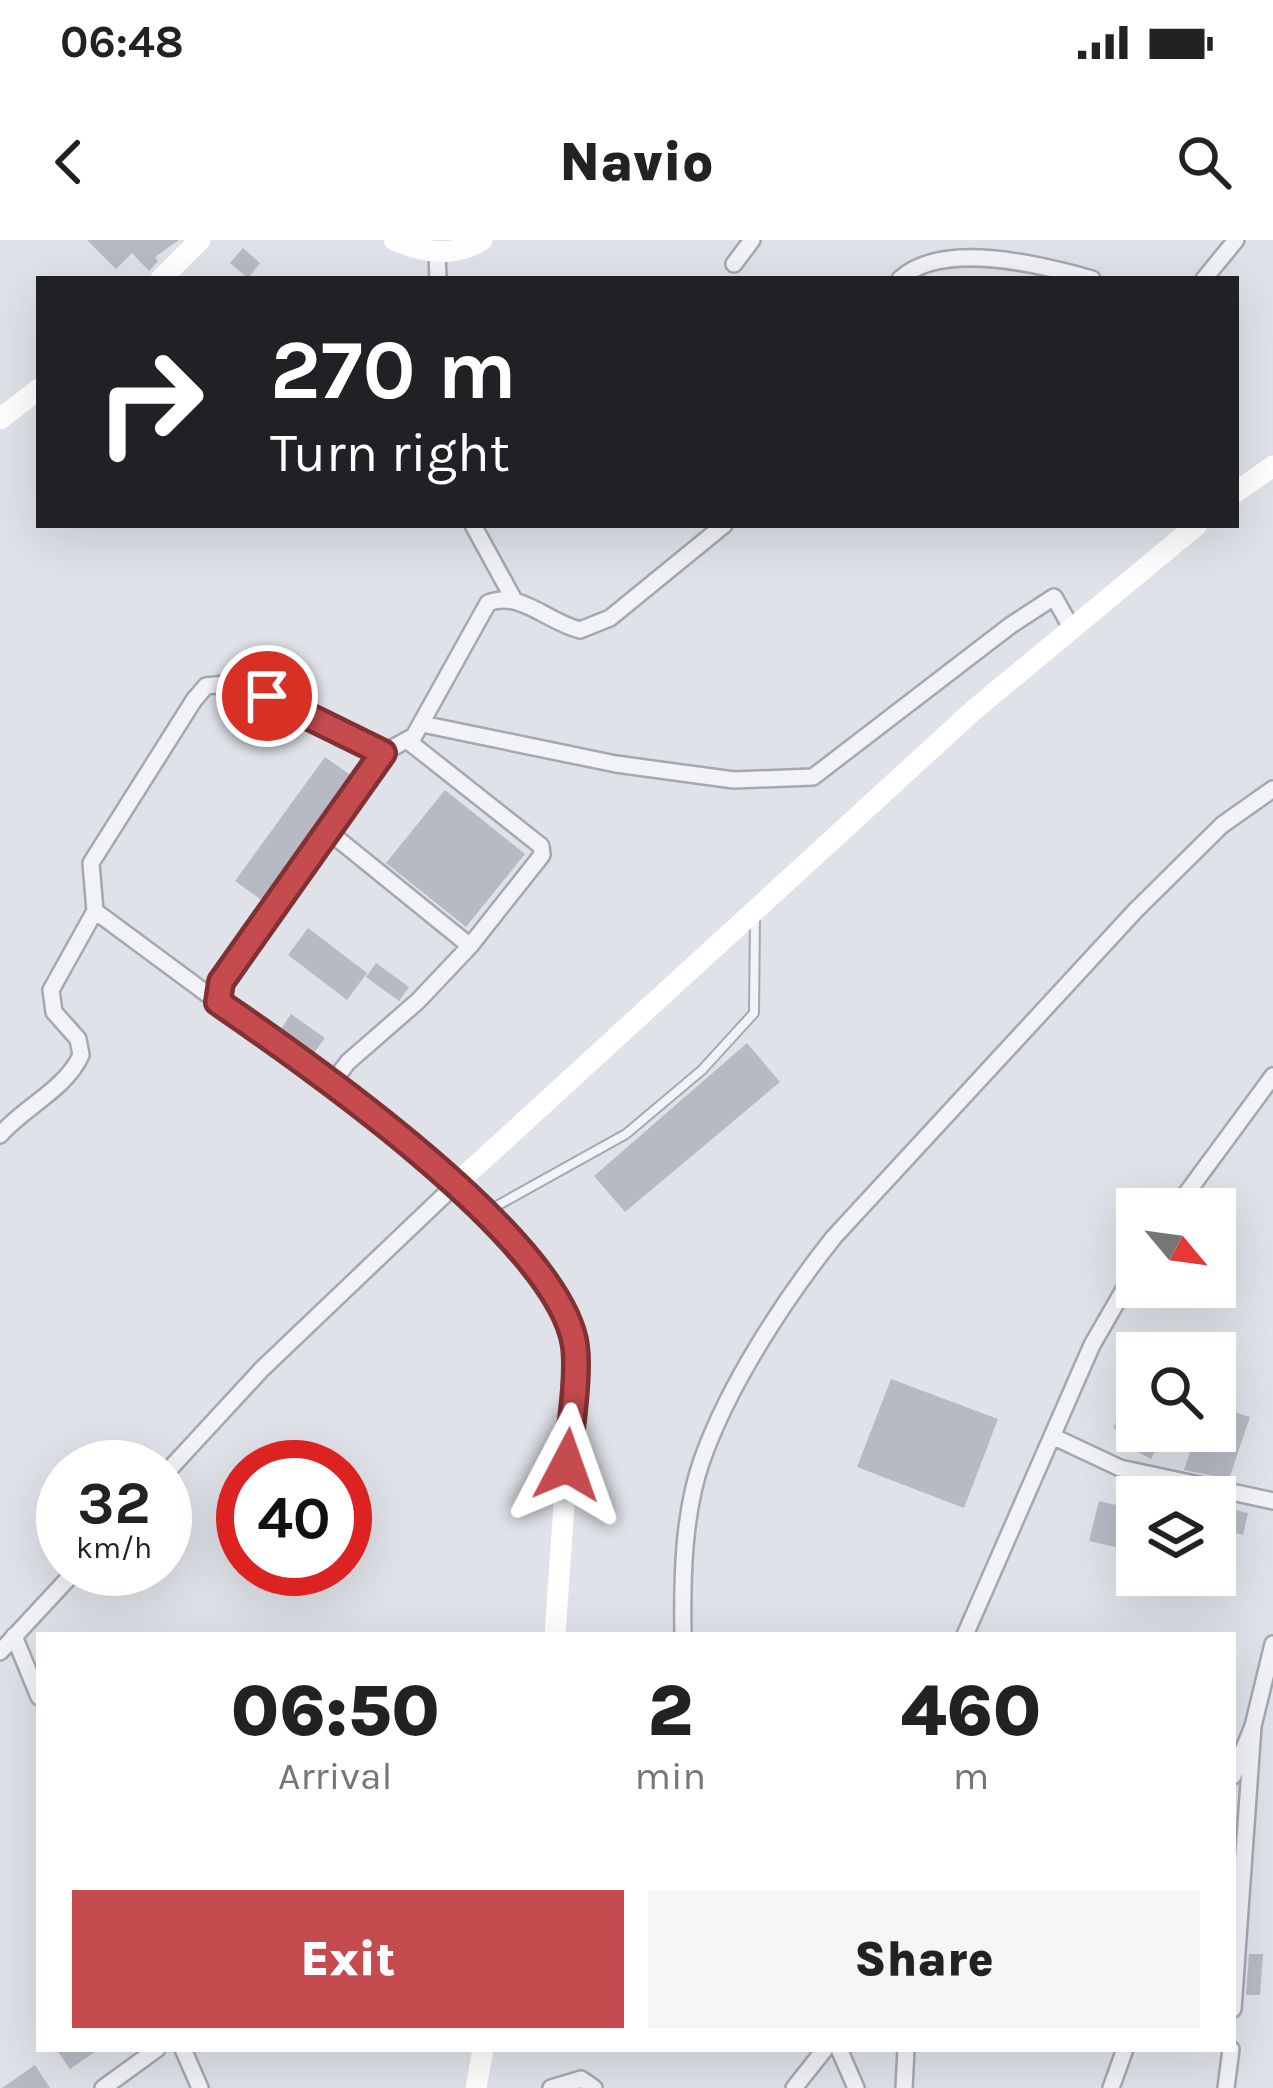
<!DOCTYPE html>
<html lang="en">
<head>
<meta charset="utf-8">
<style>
	body { margin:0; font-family:Karla,sans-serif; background:#f6f6f6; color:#222; height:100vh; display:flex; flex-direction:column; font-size:45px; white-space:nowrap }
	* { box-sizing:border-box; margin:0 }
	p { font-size:39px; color:#767676 }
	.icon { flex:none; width:66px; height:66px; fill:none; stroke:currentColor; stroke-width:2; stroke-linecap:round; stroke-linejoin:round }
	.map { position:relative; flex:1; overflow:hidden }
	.drawer { position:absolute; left:36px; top:1392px; width:1200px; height:420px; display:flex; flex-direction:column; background:#fff; border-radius:0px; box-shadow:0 12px 48px #0002 }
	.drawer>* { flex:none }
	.top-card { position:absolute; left:36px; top:36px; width:1203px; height:252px; border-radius:0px; box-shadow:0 12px 48px #0002; background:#202124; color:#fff; overflow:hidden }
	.needle { width:78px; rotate:119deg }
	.fabs { position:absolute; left:1116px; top:948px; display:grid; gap:24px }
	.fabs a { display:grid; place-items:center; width:120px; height:120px; border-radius:0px; background:#fff; box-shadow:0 12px 48px #0002; font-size:60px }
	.speed { position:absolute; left:36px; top:1200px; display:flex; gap:24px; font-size:60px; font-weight:700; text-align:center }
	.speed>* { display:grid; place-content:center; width:156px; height:156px; border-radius:50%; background:#fff; box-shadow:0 12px 48px #0002; line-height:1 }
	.speed small { font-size:30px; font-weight:400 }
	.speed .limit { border:18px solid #d22; background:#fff; color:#111 }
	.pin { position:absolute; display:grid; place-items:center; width:102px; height:102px; color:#fff; margin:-51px; border:6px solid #fff; border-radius:50%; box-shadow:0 3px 12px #0007 }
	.me { position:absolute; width:132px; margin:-66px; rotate:4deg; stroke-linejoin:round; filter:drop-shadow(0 0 9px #0008) }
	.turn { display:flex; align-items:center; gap:42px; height:252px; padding:0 36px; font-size:54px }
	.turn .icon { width:156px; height:156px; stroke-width:2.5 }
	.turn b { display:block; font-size:84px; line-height:102px }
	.eta { display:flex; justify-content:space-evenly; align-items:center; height:204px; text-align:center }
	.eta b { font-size:72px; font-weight:800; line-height:84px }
	.action { display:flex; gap:24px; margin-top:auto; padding:24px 36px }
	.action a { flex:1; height:138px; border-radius:0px; background:#c64b4f; color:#fff; font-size:48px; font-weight:800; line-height:138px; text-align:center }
	.action a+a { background:#f6f6f6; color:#222 }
	.status { display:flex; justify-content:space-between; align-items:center; height:84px; padding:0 60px; background:#fff; direction:ltr }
	.status svg { height:33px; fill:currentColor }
	header { display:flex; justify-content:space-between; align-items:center; height:156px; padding:0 36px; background:#fff; font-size:54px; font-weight:800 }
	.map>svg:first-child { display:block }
	.building { fill:#b7bac4 }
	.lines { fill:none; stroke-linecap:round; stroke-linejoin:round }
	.lane-casing { stroke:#a5a8b2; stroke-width:12 }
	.street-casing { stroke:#a5a8b2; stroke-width:20 }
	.lane { stroke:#f2f3f6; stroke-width:8 }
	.street { stroke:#f2f3f6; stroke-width:15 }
	.secondary { stroke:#fff; stroke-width:21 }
	.route-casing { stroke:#813133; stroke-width:30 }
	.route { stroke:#c64b4f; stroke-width:21 }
</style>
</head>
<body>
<div class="status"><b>06:48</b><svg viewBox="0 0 49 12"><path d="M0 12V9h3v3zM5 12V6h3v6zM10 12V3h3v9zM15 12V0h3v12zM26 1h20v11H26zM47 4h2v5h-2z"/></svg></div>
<header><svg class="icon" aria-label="back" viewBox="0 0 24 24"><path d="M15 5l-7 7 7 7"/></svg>Navio<svg class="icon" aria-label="search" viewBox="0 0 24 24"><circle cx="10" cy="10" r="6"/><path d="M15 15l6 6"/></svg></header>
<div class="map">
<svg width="1273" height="1848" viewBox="0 0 1273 1848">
	<rect width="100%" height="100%" fill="#dfe2e8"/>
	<path class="building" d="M87,0H179L155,17L158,21L149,31L132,13L116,29Z
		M243,8L260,23L248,38L230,23Z
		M325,517L352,536L263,661L235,641Z
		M445,550L525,614L466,687L386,623Z
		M308,688L367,733L347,760L288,715Z
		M376,723L409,747L399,761L366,737Z
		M291,774L325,798L314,813L281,789Z
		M747,803L780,842L625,972L594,936Z
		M891,1139L998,1179L964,1268L857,1227Z
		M1137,1141V1191H1165L1151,1219L1132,1209L1137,1200L1113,1188Z
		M1215,1166L1250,1177L1229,1239L1184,1230L1197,1191H1215Z
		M1099,1261L1129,1268L1127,1278L1137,1280V1312L1089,1301Z
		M1215,1261L1221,1262L1220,1266L1248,1273L1243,1295L1215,1288Z
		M1249,1714H1263L1260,1755H1246Z
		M56,1809H99L70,1829Z
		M35,1825L50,1848H2Z"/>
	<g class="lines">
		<defs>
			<path id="lane" d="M484,973L626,894L702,830L754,773L755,677"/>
			<path id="street" d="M437,13L438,39
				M734,24L752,0
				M900,39C942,0 1039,24 1092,39
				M1204,39L1236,0
				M473,285L513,358
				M422,484L616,524L734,540L813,537L1011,385L1054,357L1072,389
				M328,591L470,706
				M95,671L218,762
				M332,843L348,822L418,761L470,706L542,615L541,606L408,501
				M0,895C24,867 66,849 81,815L78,799L54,772L51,750L95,671L91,623L194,460L206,446L235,443L383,513
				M1175,969L1273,836
				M1052,1196L1120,1228L1273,1261
				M165,1234L262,1129L455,945L317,829L218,762L221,742L383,513L414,496L488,363C520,350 547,382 580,390L610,378L724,285
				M683,1395C682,1339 683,1274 702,1220C729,1144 784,1060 834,997L1136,670L1222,585L1273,549
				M965,1395L1092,1105L1137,1027
				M14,1396L39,1457
				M0,1412L77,1329
				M1233,1536L1253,1486L1273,1404
				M1233,1769L1253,1486
				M183,1809L200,1848
				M839,1809L856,1848
				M103,1848L157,1809
				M551,1848L581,1839L594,1848
				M794,1848L825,1809
				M904,1848L906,1809
				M1111,1848L1125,1809
				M1226,1848L1231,1809"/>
		</defs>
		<use href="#lane" class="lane-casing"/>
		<use href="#street" class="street-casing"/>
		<use href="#lane" class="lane"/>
		<use href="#street" class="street"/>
		<path class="secondary" d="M394,0C424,13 453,18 482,0
			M161,39L200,0
			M0,179L39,149
			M1236,252L1273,226
			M555,1395L575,1106L542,1033L455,945L975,469L1197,285
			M476,1848L483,1809"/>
	</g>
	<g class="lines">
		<defs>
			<path id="route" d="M267,456L383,513L221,742L218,762C307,823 560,999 575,1106C579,1137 570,1192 567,1225"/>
		</defs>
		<use href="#route" class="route-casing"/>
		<use href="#route" class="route"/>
	</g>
</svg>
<div class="fabs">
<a><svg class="needle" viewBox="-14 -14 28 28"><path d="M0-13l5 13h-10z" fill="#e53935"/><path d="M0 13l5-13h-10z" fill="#767676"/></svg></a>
<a><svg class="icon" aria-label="search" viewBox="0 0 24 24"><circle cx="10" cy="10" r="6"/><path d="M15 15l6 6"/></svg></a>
<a><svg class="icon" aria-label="layers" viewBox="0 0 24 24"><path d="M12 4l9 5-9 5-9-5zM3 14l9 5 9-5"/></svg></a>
</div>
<div class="speed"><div>32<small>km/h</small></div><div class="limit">40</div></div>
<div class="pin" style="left:267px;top:456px;background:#d93025"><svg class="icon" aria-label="arrive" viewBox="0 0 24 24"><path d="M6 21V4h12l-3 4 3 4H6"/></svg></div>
<svg class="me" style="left:567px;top:1225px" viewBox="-20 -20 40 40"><path d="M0-17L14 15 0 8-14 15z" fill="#c64b4f" stroke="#fff" stroke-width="4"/></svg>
<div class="top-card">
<div class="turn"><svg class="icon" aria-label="right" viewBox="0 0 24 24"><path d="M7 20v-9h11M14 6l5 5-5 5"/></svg><div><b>270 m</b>Turn right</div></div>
</div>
<section class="drawer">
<div class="eta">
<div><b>06:50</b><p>Arrival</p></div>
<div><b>2</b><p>min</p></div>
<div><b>460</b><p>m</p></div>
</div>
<div class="action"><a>Exit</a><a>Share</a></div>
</section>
</div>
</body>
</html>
